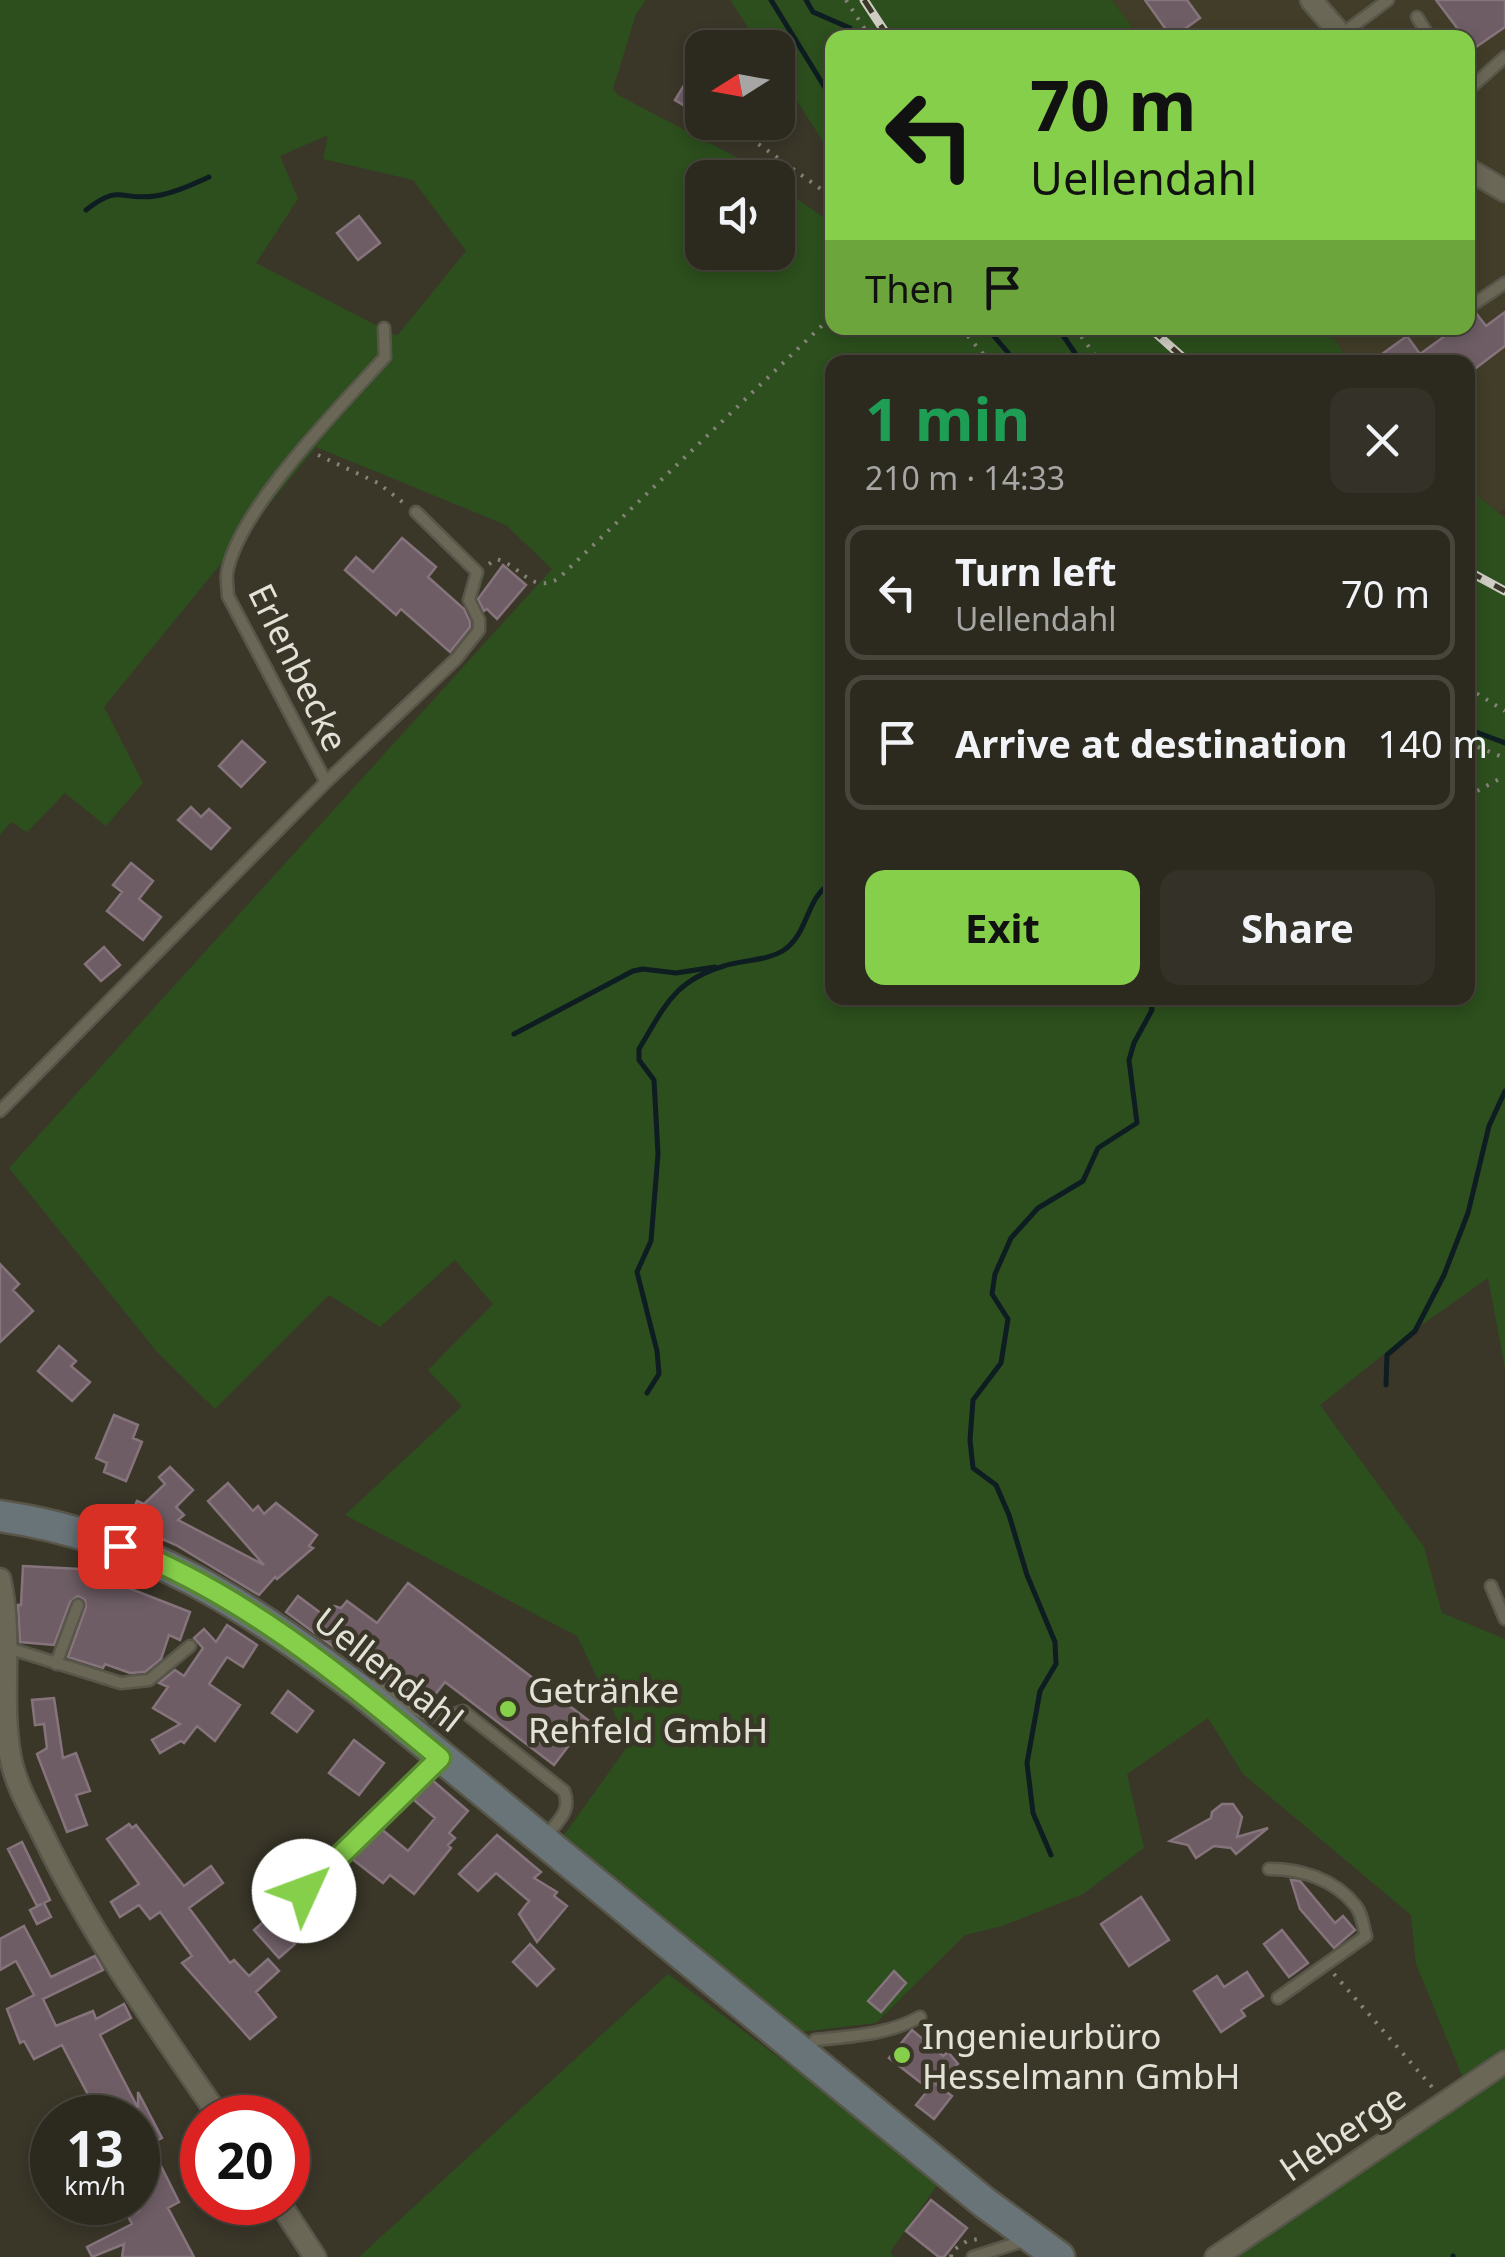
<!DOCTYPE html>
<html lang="en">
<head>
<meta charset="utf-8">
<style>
	body { margin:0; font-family:"Noto Sans",sans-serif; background:#343128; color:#f1f3f6; height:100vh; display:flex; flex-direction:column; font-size:38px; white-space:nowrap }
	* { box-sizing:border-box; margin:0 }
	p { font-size:32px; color:#a6a6a4 }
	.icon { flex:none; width:55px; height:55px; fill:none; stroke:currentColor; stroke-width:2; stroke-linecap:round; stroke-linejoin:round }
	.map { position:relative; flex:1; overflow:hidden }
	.panel { position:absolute; left:825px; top:355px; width:650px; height:650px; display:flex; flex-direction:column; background:#2c291f; border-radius:20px; box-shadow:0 5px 15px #0003,0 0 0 2px #48453d }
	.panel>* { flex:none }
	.hud { position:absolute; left:825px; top:30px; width:650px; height:305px; border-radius:20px; box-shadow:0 5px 15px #0003,0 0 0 2px #48453d; background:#86cf4b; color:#111; overflow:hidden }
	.needle { width:65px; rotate:259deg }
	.tools { position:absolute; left:685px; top:30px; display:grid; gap:20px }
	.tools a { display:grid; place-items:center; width:110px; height:110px; border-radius:20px; background:#2c291f; box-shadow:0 5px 15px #0003,0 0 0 2px #48453d; font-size:50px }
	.speed { position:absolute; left:30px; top:2095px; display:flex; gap:20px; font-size:50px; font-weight:700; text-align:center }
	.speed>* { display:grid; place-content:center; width:130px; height:130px; border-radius:50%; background:#2c291f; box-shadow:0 5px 15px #0003,0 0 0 2px #48453d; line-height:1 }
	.speed small { font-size:25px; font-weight:400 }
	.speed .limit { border:15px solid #d22; background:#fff; color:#111 }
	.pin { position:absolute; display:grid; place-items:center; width:85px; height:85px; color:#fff; margin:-42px; border-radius:20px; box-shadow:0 5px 15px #0006 }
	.me { position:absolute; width:110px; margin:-55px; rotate:47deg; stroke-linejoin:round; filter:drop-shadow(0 0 8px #0008) }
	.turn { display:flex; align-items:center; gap:35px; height:210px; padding:0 40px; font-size:45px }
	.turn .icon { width:130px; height:130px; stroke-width:2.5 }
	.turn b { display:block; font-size:70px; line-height:85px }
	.then { display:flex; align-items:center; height:95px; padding:0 40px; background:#0003; gap:20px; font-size:38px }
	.round { display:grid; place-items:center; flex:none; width:105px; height:105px; border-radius:20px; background:#343128 }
	.head { display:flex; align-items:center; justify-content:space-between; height:170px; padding:0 40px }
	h1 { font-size:60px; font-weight:700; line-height:75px; color:#1e9e55 }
	.button { display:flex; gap:20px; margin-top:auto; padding:20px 40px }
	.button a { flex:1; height:115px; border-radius:20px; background:#86cf4b; color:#111; font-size:40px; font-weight:700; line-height:115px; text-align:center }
	.button a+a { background:#343128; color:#f1f3f6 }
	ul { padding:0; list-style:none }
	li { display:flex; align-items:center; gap:30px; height:135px; margin:0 20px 15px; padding:0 20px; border:5px solid #48453d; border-radius:20px }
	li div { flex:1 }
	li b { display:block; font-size:38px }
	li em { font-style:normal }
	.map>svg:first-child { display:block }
	.built { fill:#413d28 }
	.green { fill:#2c4f1d; fill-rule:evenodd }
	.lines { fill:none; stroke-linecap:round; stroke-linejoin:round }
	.stream { stroke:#0d1d22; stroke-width:5 }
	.building { fill:#6e5d65; stroke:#86747d; stroke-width:2.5 }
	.lane-casing { stroke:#575649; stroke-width:15 }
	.street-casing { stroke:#575649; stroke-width:25 }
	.secondary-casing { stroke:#575649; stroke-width:35 }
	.path { stroke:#858377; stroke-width:4; stroke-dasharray:2.5 8; stroke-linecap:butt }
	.lane { stroke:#6a6757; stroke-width:10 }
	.street { stroke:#6a6757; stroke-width:20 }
	.secondary { stroke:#697479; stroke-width:30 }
	.rail-casing { stroke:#cfcdc3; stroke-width:9 }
	.rail { stroke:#3a3729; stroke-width:5; stroke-dasharray:15; stroke-linecap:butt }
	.route-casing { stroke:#578731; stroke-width:25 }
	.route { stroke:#86cf4b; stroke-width:18 }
	.poi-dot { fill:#86cf4b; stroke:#3a3729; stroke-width:4 }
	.labels { text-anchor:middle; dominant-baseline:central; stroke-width:9; stroke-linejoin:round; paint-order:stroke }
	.street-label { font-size:35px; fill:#e3e2d8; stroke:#3a3729 }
	.poi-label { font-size:35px; fill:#e3e2d8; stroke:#3a3729; text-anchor:start }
</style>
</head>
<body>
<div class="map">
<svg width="1505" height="2257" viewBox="0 0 1505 2257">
	<rect width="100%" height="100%" fill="#3a3729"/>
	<path class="built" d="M1112,0H1505V508L1499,513L1468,488V362H1349L1327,328H1468V38L1139,37Z"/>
	<path class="green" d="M0,0H646L636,14L613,89L618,95L736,157L766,177L702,178V252H778V186L832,223V328H1327L1349,362H832V998H1468V488L1505,518V1368L1488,1278L1413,1331L1320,1405L1424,1547L1442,1613L1505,1639V2257H1226L1465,2083L1416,1964L1411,1915L1243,1774L1208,1718L1127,1774L1144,1848L1083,1894L1002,1926L965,1935L876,2023L792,2033L557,1845L629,1744L577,1636L345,1515L462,1406L428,1370L493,1304L455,1260L380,1327L329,1295L215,1409L157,1352L9,1168L552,569L506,525L316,447L104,707L143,783L106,826L65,793L27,832L11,822L0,835ZM328,135L323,159L413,180L466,251L397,336L256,263L298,199L280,156Z
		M730,0H1112L1139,37L832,38V155L778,72V48L761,47Z
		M668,1974L941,2180L890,2252L894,2257H359Z"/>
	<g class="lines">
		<path class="stream" d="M771,0L832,99
			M806,0L813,12L850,28
			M86,210C121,183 119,201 155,196C174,193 191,185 209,177
			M987,328L1016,362
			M1058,328L1081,362
			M1468,729L1505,743
			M514,1034L633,971L643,969L676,973L715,967
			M1386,1385L1387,1355L1415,1331L1444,1275L1468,1213L1489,1126L1505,1091
			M647,1393L659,1374L657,1351L637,1272L651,1241L658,1154L654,1080L639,1060V1049C664,1008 673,981 724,966C742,960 767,961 784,950C809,933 806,896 832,883
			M1051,1855L1033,1813L1027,1763L1040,1691L1056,1664L1055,1642L1027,1575L1009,1515L996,1485L973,1468L970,1440L973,1400L1001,1363L1008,1319L992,1294L995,1274L1011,1238L1038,1208L1083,1181L1098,1148L1137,1123L1129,1060L1134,1043L1152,1010L1150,998
			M1453,2257V2256"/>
	</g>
	<path class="building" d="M1145,0H1187L1200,18L1172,38Z
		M1436,0H1505V27L1473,49Z
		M691,74L702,81V101L695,112L675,100Z
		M359,216L380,243L358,260L337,233Z
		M1505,312V346L1468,374V362H1371L1407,336L1420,354L1456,328H1468V319L1476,313L1486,326Z
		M402,538L436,567L428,577L464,609L470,622V627L450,652L401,609L396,615L345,570L356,557L373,572Z
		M503,565L526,585L497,619L487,609L484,611L478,599Z
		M242,741L265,762L241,787L219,766Z
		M191,807L201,817L209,809L230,828L211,849L178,820Z
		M131,863L153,881L139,899L161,917L143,940L107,911L122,892L113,885Z
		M104,947L120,965L101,981L85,964Z
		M0,1264L19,1284L13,1290L33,1311L0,1342Z
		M59,1346L76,1361L71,1366L90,1382L72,1401L38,1371Z
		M114,1415L138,1425L133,1438L142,1442L126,1481L104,1472L107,1463L96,1458Z
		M170,1467L193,1490L176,1507L184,1515L178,1520L264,1565L208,1501L228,1483L253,1511L258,1506L264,1514L276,1503L317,1535L309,1546L313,1548L277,1579L275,1577L259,1595L176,1545L128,1524L137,1501L144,1504L165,1484L159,1477Z
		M23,1566L80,1569L190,1612L180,1640L169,1635L161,1659L145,1672L130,1673L105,1664L103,1668L68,1657L86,1607L85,1600L78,1596L70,1602L54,1645L20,1642L18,1605H21Z
		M408,1583L588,1720L554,1765L445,1682L427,1705L422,1703L346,1648L342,1653L286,1612L298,1596L322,1614L324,1611L327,1614L334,1606L341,1608L347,1601L377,1623Z
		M227,1625L257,1645L243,1667L227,1657L209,1684L240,1705L215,1741L197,1726L184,1743L181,1741L160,1753L152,1740L180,1724L153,1708L168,1687L159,1683L175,1670L184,1676L203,1648L194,1638L204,1629L216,1642Z
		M288,1691L313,1711L297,1732L272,1713Z
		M54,1698L63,1758L76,1753L90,1791L76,1795L87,1825L67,1832L37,1754L47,1748L44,1724L35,1725L32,1700Z
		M354,1740L384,1763L359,1795L329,1773Z
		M431,1779L468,1811L449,1833L455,1838L448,1845L451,1848L414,1894L390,1875L383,1883L351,1858L380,1828L408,1851L435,1818L414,1800Z
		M1222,1804H1233L1242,1817L1237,1837L1268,1828L1236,1854L1231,1848L1214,1846L1196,1858L1188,1845L1170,1841L1211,1818L1212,1812Z
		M129,1824L132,1828L136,1825L184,1886L211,1866L223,1883L189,1908L230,1963L234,1960L249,1976L268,1959L279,1971L256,1992L276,2017L250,2039L182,1963L192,1956L160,1912L150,1919L139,1905L120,1917L111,1902L139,1884L107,1839Z
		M497,1835L541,1872L534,1878L557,1892L554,1896L567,1906L537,1942L519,1914L529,1901L496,1873L478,1891L459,1874Z
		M22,1842L50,1900L44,1903L51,1917L37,1924L30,1910L42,1904L37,1906L8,1849Z
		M1291,1880L1300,1881L1335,1923L1343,1916L1355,1930L1334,1948L1300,1909Z
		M1141,1897L1169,1940L1129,1966L1101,1924Z
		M268,1918L295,1944L279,1958L254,1930Z
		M24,1926L51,1977L95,1956L103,1970L43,1999L56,2026L93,2011L96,2019L124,2004L131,2018L100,2035L138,2108V2092L162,2138L150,2144L179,2202L168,2208L194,2257H122L124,2244L92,2257L87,2247L132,2224L128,2216L139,2211L138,2118H120L109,2098L94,2106L62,2045L34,2059L24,2041L20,2043L7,2009L34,1995L16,1961L0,1970V1939Z
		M1282,1930L1308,1963L1289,1977L1264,1944Z
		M530,1944L554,1969L537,1986L513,1962Z
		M894,1971L906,1983L881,2012L868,2001Z
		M1247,1972L1263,1996L1241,2010L1245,2016L1221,2032L1194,1991L1217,1976L1224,1987Z
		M912,2030L943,2056L948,2052L958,2064L936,2084L952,2096L934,2119L916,2105L929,2089L889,2058Z
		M931,2200L967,2228L944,2257H939L906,2231Z"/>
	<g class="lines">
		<defs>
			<path id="lane" d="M1417,17L1430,38
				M1342,34L1388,0
				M1468,90L1505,57
				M1468,308L1505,283
				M1436,330L1440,328
				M326,782L228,596C228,589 226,580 227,573C238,509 341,406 385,357L384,328
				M0,1111L326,782L456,659L479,630V620L469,600L477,572L416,512
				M1491,1586L1505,1619
				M5,1647L121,1683L149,1680L190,1646
				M56,1664L78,1605
				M366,1688L379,1683C409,1705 425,1727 463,1711L564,1791C572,1811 558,1821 546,1836
				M1269,1869C1301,1869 1334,1879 1355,1905C1362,1913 1363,1926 1366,1936L1278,1998
				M276,1916L440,1758
				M807,2049L815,2040C852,2036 887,2035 920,2017
				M973,2257L1020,2242L1026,2235"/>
			<path id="street" d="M1311,0L1344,38
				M1468,169L1505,191
				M0,1579C13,1636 0,1697 10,1755C15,1785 32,1812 45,1839C93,1938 158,2027 220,2118
				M279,2202L315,2257
				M1216,2257L1505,2062"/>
			<path id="secondary" d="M0,1516C146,1537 246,1605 361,1691L985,2203L1059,2257"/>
		</defs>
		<use href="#lane" class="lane-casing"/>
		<use href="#street" class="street-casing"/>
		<use href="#secondary" class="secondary-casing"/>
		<path class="path" d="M846,0L868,34L866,38
			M750,138L832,197
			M825,153L832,163
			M961,328L990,362
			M1075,328L1100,362
			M318,455L378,483L405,504
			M489,564L496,559C521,565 530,594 558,579L832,316
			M1468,688L1505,711
			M1468,743L1505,758
			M1468,796L1505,776
			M1334,1974L1432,2087
			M951,2257L952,2251L967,2241L984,2238"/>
		<use href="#lane" class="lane"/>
		<use href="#street" class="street"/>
		<use href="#secondary" class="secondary"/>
		<defs>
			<path id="rail" d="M864,0L889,38
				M1150,328L1188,362
				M1468,571L1505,591"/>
		</defs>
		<use href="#rail" class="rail-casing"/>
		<use href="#rail" class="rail"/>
	</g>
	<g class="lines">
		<defs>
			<path id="route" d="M120,1546C242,1593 340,1675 440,1758L304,1891"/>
		</defs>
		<use href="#route" class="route-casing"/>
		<use href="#route" class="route"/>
	</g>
	<g class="poi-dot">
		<circle cx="508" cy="1709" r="10"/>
		<circle cx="902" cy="2055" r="10"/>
	</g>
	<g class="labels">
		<g class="street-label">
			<text transform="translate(299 667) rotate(64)">Erlenbecke</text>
			<text transform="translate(389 1669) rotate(38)">Uellendahl</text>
			<text transform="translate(1342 2132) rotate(-34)">Heberge</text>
		</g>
		<g class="poi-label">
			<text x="528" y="1689">Getränke<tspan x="528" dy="40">Rehfeld GmbH</tspan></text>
			<text x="922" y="2035">Ingenieurbüro<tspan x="922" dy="40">Hesselmann GmbH</tspan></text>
		</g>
	</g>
</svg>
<div class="tools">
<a><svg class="needle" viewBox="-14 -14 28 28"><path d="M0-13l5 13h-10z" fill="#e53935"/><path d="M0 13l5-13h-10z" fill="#a6a6a4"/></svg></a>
<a><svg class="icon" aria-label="sound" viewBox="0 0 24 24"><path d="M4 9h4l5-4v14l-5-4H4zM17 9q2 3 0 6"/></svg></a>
</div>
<div class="speed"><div>13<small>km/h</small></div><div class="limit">20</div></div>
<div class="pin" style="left:120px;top:1546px;background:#d93025"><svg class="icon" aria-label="arrive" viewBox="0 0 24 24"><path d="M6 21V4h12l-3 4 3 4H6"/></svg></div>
<svg class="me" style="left:304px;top:1891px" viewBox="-20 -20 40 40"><circle r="19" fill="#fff"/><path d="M0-13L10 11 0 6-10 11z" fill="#86cf4b"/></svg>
<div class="hud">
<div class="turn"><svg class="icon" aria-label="left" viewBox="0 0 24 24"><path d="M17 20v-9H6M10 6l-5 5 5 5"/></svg><div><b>70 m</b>Uellendahl</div></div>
<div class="then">Then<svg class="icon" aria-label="arrive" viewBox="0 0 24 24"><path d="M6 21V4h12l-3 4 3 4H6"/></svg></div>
</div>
<section class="panel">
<div class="head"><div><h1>1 min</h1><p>210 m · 14:33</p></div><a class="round"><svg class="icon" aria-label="close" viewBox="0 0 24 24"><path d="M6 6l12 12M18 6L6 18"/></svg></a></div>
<ul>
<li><svg class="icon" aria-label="left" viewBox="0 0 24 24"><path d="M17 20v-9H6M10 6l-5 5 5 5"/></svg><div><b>Turn left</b><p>Uellendahl</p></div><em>70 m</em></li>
<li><svg class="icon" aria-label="arrive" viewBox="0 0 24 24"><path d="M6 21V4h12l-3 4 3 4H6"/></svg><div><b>Arrive at destination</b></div><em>140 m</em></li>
</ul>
<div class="button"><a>Exit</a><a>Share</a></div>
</section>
</div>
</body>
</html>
